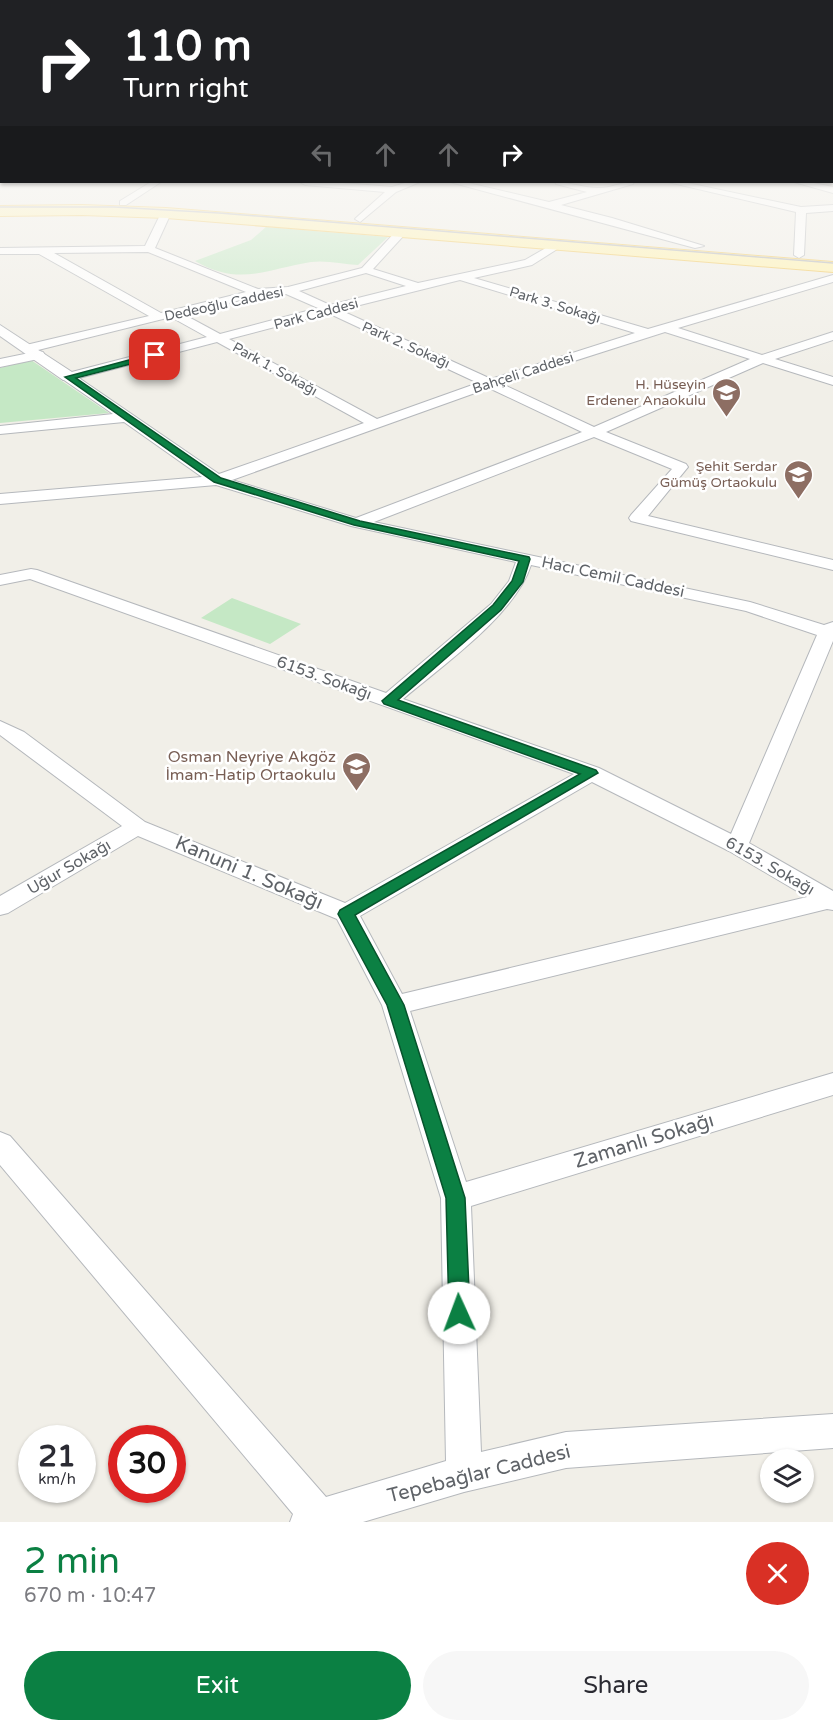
<!DOCTYPE html>
<html lang="en">
<head>
<meta charset="utf-8">
<style>
	body { margin:0; font-family:"Varela Round",sans-serif; background:#f7f7f7; color:#2b2b33; height:100vh; display:flex; flex-direction:column; font-size:22px; white-space:nowrap }
	* { box-sizing:border-box; margin:0 }
	p { font-size:20px; color:#7c7c81 }
	.icon { flex:none; width:33px; height:33px; fill:none; stroke:currentColor; stroke-width:2; stroke-linecap:round; stroke-linejoin:round }
	.map { position:relative; height:1522px; overflow:hidden }
	.sheet { display:flex; flex-direction:column; background:#fff; flex:1 }
	.sheet>* { flex:none }
	.top-card { position:absolute; left:0px; top:0px; width:834px; height:183px; box-shadow:0 2px 4px #0004; background:#202124; color:#fff; overflow:hidden }
	.controls { position:absolute; left:760px; top:1449px; display:grid; gap:12px }
	.controls a { display:grid; place-items:center; width:54px; height:54px; border-radius:50%; background:#fff; box-shadow:0 2px 4px #0004; font-size:30px }
	.speed { position:absolute; left:18px; top:1425px; display:flex; gap:12px; font-size:30px; font-weight:700; text-align:center }
	.speed>* { display:grid; place-content:center; width:78px; height:78px; border-radius:50%; background:#fff; box-shadow:0 2px 4px #0004; line-height:1 }
	.speed small { font-size:15px; font-weight:400 }
	.speed .limit { border:9px solid #d22; background:#fff; color:#111 }
	.pin { position:absolute; display:grid; place-items:center; width:51px; height:51px; color:#fff; margin:-26px; border-radius:12px; box-shadow:0 3px 9px #0006 }
	.me { position:absolute; width:66px; margin:-33px; rotate:358deg; stroke-linejoin:round; filter:drop-shadow(0 0 4px #0008) }
	.turn { display:flex; align-items:center; gap:21px; height:126px; padding:0 24px; font-size:27px }
	.turn .icon { width:78px; height:78px; stroke-width:2.5 }
	.turn b { display:block; font-size:42px; line-height:51px }
	.lanes { display:flex; align-items:center; height:57px; padding:0 24px; background:#0003; justify-content:center; gap:30px; direction:ltr }
	.lanes .off { opacity:.35 }
	.round { display:grid; place-items:center; flex:none; width:63px; height:63px; border-radius:32px; background:#f7f7f7 }
	.overview { display:flex; align-items:center; justify-content:space-between; height:102px; padding:0 24px }
	h1 { font-size:36px; font-weight:600; line-height:45px; color:#0b8043 }
	.button { display:flex; gap:12px; margin-top:auto; padding:12px 24px }
	.button a { flex:1; height:69px; border-radius:36px; background:#0b8043; color:#fff; font-size:24px; font-weight:600; line-height:69px; text-align:center }
	.button a+a { background:#f7f7f7; color:#2b2b33 }
	.map>svg:first-child { display:block }
	.green { fill:#c5e8c5 }
	.lines { fill:none; stroke-linecap:round; stroke-linejoin:round }
	.minor-casing { stroke:#b5b8bc; stroke-width:2 }
	.tertiary-casing { stroke:#b5b8bc; stroke-width:2 }
	.primary-casing { stroke:#f2c960; stroke-width:2 }
	.minor { fill:#fff; fill-rule:evenodd }
	.tertiary { fill:#fff; fill-rule:evenodd }
	.primary { fill:#fff2af; fill-rule:evenodd }
	.tram { stroke:#b6b7b8; stroke-width:1.5 }
	.route { fill:#0b8043; stroke:#07532c; stroke-width:1.5 }
	.labels { text-anchor:middle; dominant-baseline:central; stroke-width:5; stroke-linejoin:round; paint-order:stroke }
	.far-street-label { font-size:14px; fill:#5f6368; stroke:#fff }
	.far-education-label { font-size:14px; fill:#785e54; stroke:#fff; text-anchor:end }
	.street-label { font-size:16px; fill:#5f6368; stroke:#fff }
	.education-label { font-size:16px; fill:#785e54; stroke:#fff; text-anchor:end }
	.near-street-label { font-size:20px; fill:#5f6368; stroke:#fff }
</style>
</head>
<body>
<div class="map">
<svg width="833" height="1522" viewBox="0 0 833 1522">
	<rect width="100%" height="100%" fill="#f1efe8"/>
	<path class="green" d="M266,227L388,237L358,265C343,264 326,260 311,262C266,269 240,287 195,261L251,240Z
		M31,360L109,413L0,423V368Z
		M232,598L301,624L270,644L201,618Z"/>
	<g class="lines">
		<defs>
			<path id="minor" d="M832,159H833V165H832Z
				M151,182H161L126,205H120V201Z
				M300,182H330L392,187L408,182H420L396,192L360,222L355,219L357,217L385,192L305,185Z
				M450,182H464L549,202L587,192L556,184L555,182C569,182 583,188 597,188C609,189 621,182 634,182L633,184L561,205L612,218L704,246L695,248Z
				M668,182H683L801,207L833,205V211L806,213L804,255L799,258L794,255L796,212Z
				M794,182H809L833,187V193Z
				M166,210L171,213L155,248L258,289L288,287L362,268L398,229L402,228L407,231L406,233L373,269L418,283L525,260L558,241L562,242V246L532,265L474,278L648,329L833,275V282L678,328L762,355L833,332V340L775,359L833,377V385L763,363L606,432L686,464L688,467L648,516L833,560V570L631,521L629,518L631,515L672,469L594,437L374,522L750,602L824,625L833,622V641L749,843L833,891V910L827,909L410,1011L466,1182L833,1073V1095L471,1206L481,1452L566,1432L833,1414V1448L566,1468L464,1492L363,1522H290L293,1514L0,1165V1132L10,1136L326,1497L446,1461L441,1198L382,1005L337,919L138,836L8,913L0,915V896L122,826L0,735V721L24,732L145,822L345,903L574,774L30,579L0,585V575L31,569L37,570L386,693L491,604L509,581L516,562L351,526L216,485L0,504V494L202,477L124,422L0,434V426L113,414L64,380L62,377L64,374L207,337L171,317L30,352L26,351L24,348L26,345L149,316L39,254H0V248L145,246L161,213ZM148,252L246,292L161,313L54,253ZM366,273L406,286L330,305L299,291ZM460,280L635,333L491,379L340,310ZM286,294L318,308L220,334L183,314L257,296ZM328,313L478,383L377,419L229,339ZM665,332L750,359L594,427L502,384ZM217,342L364,423L219,474L79,378ZM489,388L582,432L356,518L232,480ZM531,565L746,611L817,635L731,834L599,768L403,699C443,665 515,615 531,565ZM592,782L729,851L807,897L402,994L360,916Z
				M39,351L43,352L45,355L43,358L0,367V359Z"/>
			<path id="tertiary" d="M0,325L75,374L77,377L75,380H63L0,336Z"/>
			<path id="primary" d="M0,161H2L0,170Z
				M82,205L166,208L833,262V272L166,218L82,215L0,216V206Z"/>
		</defs>
		<use href="#minor" class="minor-casing"/>
		<use href="#tertiary" class="tertiary-casing"/>
		<use href="#primary" class="primary-casing"/>
		<use href="#minor" class="minor"/>
		<use href="#tertiary" class="tertiary"/>
		<use href="#primary" class="primary"/>
		<path class="tram" d="M0,207H114L219,213L833,263"/>
	</g>
	<linearGradient id="sky" x2="0" y2="1"><stop stop-color="#8fc3f1"/><stop offset="0.43" stop-color="#f9f8f5"/><stop offset="1" stop-color="#f9f8f5" stop-opacity="0"/></linearGradient>
	<rect width="833" height="371" fill="url(#sky)"/>
	<path class="route" d="M155,353L158,354V357L76,378L221,478L360,521L529,557L530,559L523,582L501,610L398,700L596,770L598,773L355,915L404,1005L465,1198L470,1313L467,1320L459,1323L452,1320L449,1313L446,1198L387,1005L338,914L340,910L580,774L384,704L382,701L493,605L512,581L519,561L354,525L214,482L65,377Z"/>
	<defs>
		<symbol id="school-pin" viewBox="-11 -11 22 30"><path d="M0 17L-7.5 6A9.5 9.5 0 1 1 7.5 6Z" fill="#8d6e63" stroke="#fff"/><path d="M0-5L7-2L0 1L-7-2ZM-4 1L0 2.5L4 1V4Q0 6-4 4Z" fill="#fff"/></symbol>
	</defs>
	<g fill-rule="evenodd">
		<use href="#school-pin" x="710" y="376" width="33" height="45"/>
		<use href="#school-pin" x="782" y="458" width="33" height="45"/>
		<use href="#school-pin" x="340" y="750" width="33" height="45"/>
	</g>
	<g class="labels">
		<g class="far-street-label">
			<text transform="translate(224 304) rotate(-12)">Dedeoğlu Caddesi</text>
			<text transform="translate(555 305) rotate(17)">Park 3. Sokağı</text>
			<text transform="translate(316 314) rotate(-15)">Park Caddesi</text>
			<text transform="translate(406 345) rotate(24)">Park 2. Sokağı</text>
			<text transform="translate(275 369) rotate(29)">Park 1. Sokağı</text>
			<text transform="translate(523 373) rotate(-18)">Bahçeli Caddesi</text>
		</g>
		<g class="far-education-label">
			<text x="706" y="384">H. Hüseyin<tspan x="706" dy="16">Erdener Anaokulu</tspan></text>
			<text x="777" y="466">Şehit Serdar<tspan x="777" dy="16">Gümüş Ortaokulu</tspan></text>
		</g>
		<g class="street-label">
			<text transform="translate(613 577) rotate(12)">Hacı Cemil Caddesi</text>
			<text transform="translate(324 678) rotate(20)">6153. Sokağı</text>
			<text transform="translate(770 866) rotate(30)">6153. Sokağı</text>
			<text transform="translate(69 867) rotate(-30)">Uğur Sokağı</text>
		</g>
		<g class="education-label">
			<text x="336" y="757">Osman Neyriye Akgöz<tspan x="336" dy="18">İmam-Hatip Ortaokulu</tspan></text>
		</g>
		<g class="near-street-label">
			<text transform="translate(249 873) rotate(23)">Kanuni 1. Sokağı</text>
			<text transform="translate(644 1141) rotate(-17)">Zamanlı Sokağı</text>
			<text transform="translate(479 1474) rotate(-14)">Tepebağlar Caddesi</text>
		</g>
	</g>
</svg>
<div class="controls">
<a><svg class="icon" aria-label="layers" viewBox="0 0 24 24"><path d="M12 4l9 5-9 5-9-5zM3 14l9 5 9-5"/></svg></a>
</div>
<div class="speed"><div>21<small>km/h</small></div><div class="limit">30</div></div>
<div class="pin" style="left:155px;top:355px;background:#d93025"><svg class="icon" aria-label="arrive" viewBox="0 0 24 24"><path d="M6 21V4h12l-3 4 3 4H6"/></svg></div>
<svg class="me" style="left:459px;top:1313px" viewBox="-20 -20 40 40"><circle r="19" fill="#fff"/><path d="M0-13L10 11 0 6-10 11z" fill="#0b8043"/></svg>
<div class="top-card">
<div class="turn"><svg class="icon" aria-label="right" viewBox="0 0 24 24"><path d="M7 20v-9h11M14 6l5 5-5 5"/></svg><div><b>110 m</b>Turn right</div></div>
<div class="lanes"><svg class="icon off" aria-label="left" viewBox="0 0 24 24"><path d="M17 20v-9H6M10 6l-5 5 5 5"/></svg><svg class="icon off" aria-label="ahead" viewBox="0 0 24 24"><path d="M12 20V5M6 11l6-6 6 6"/></svg><svg class="icon off" aria-label="ahead" viewBox="0 0 24 24"><path d="M12 20V5M6 11l6-6 6 6"/></svg><svg class="icon" aria-label="right" viewBox="0 0 24 24"><path d="M7 20v-9h11M14 6l5 5-5 5"/></svg></div>
</div>
</div>
<section class="sheet">
<div class="overview"><div><h1>2 min</h1><p>670 m · 10:47</p></div><a class="round" style="background:#d93025;color:#fff"><svg class="icon" aria-label="close" viewBox="0 0 24 24"><path d="M6 6l12 12M18 6L6 18"/></svg></a></div>
<div class="button"><a>Exit</a><a>Share</a></div>
</section>
</body>
</html>
